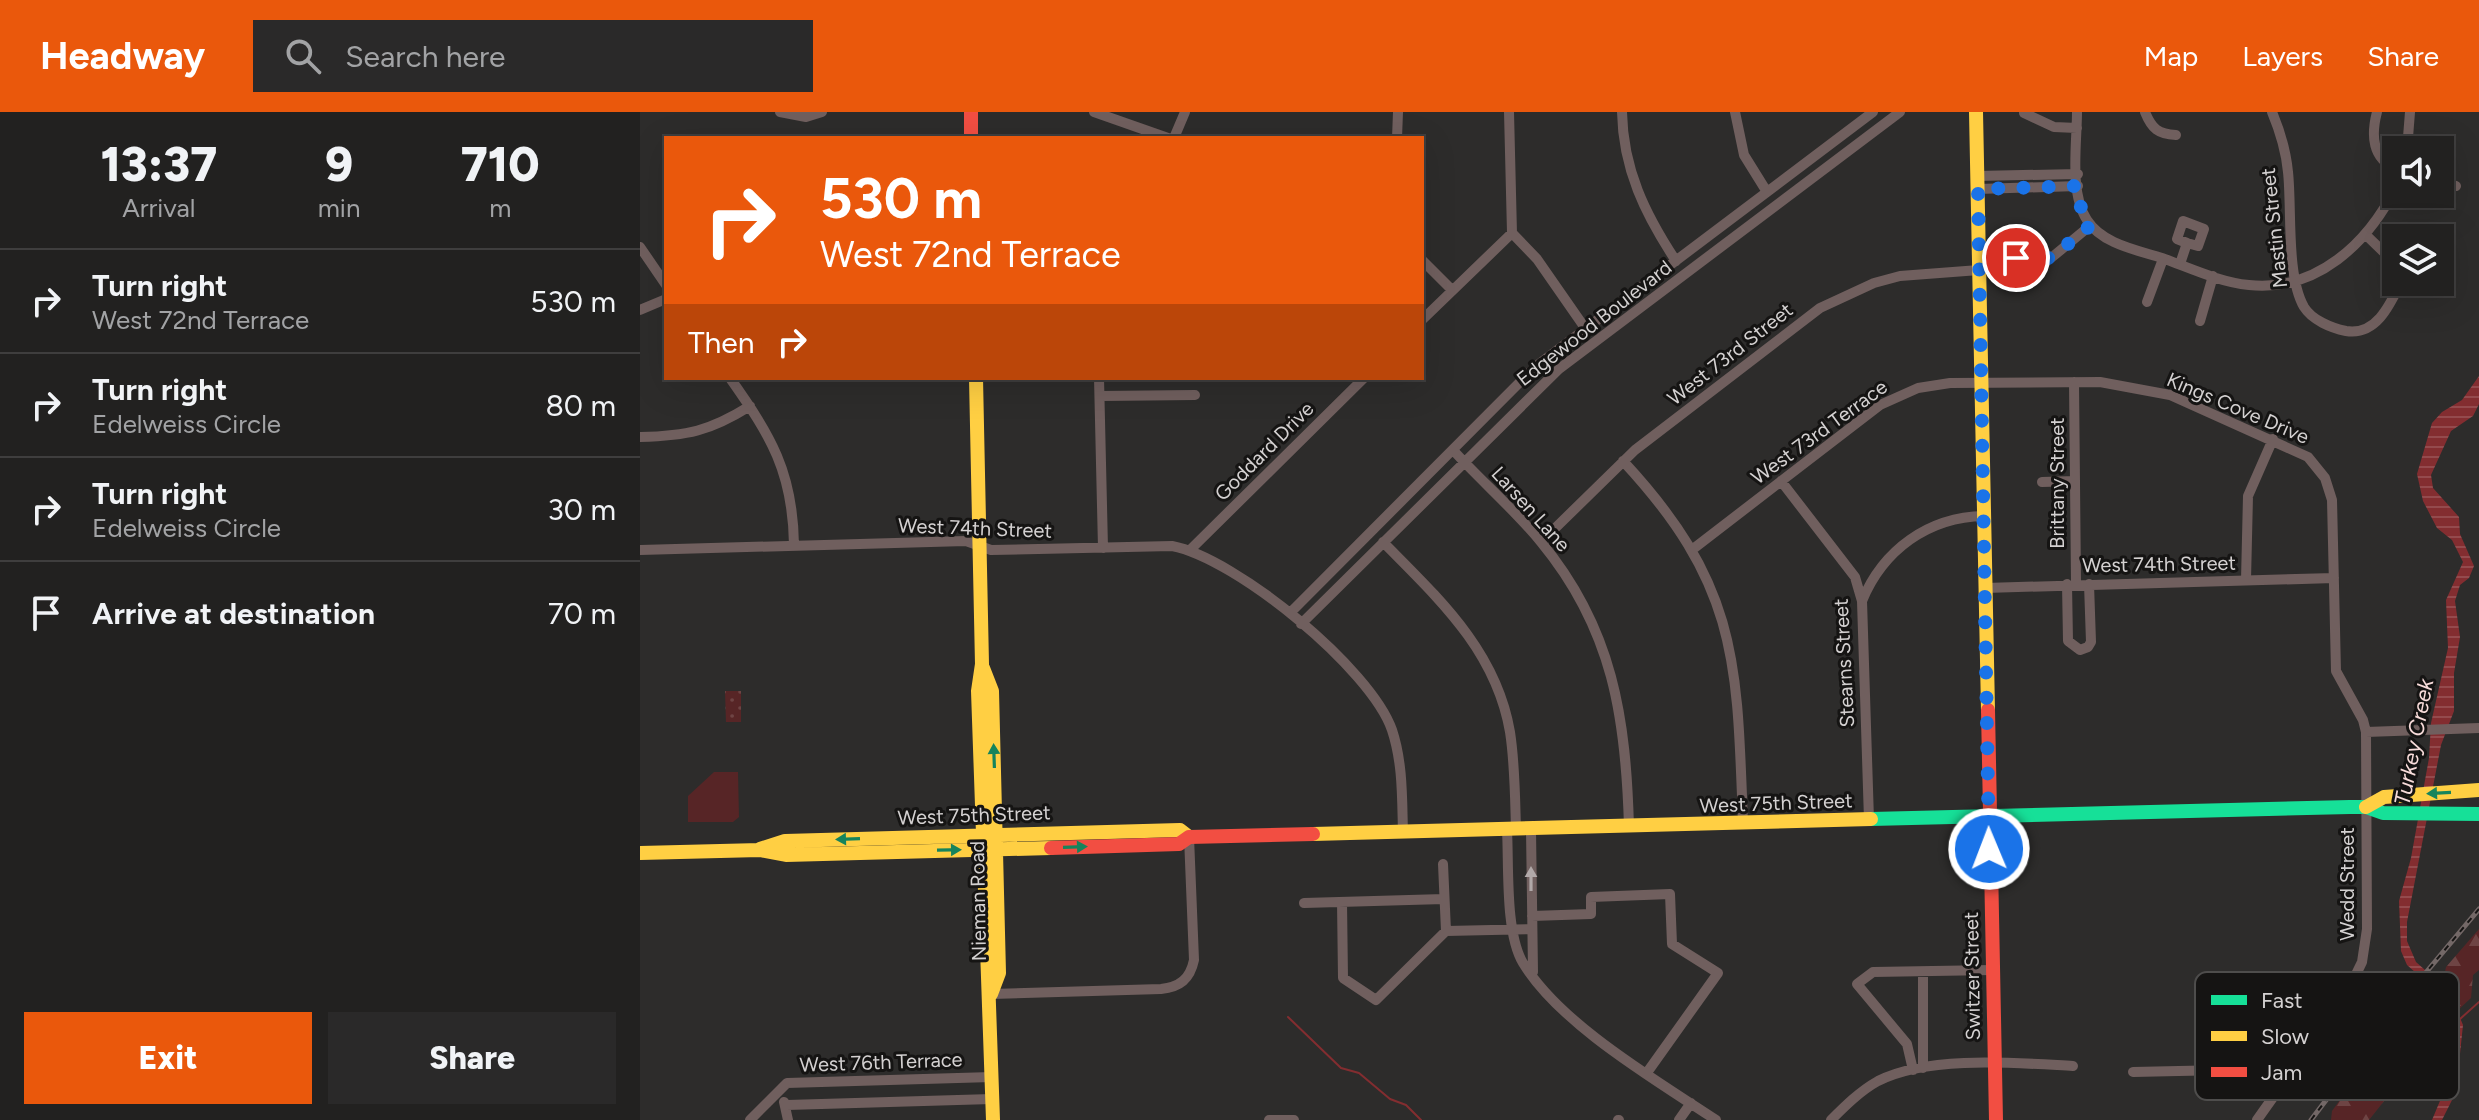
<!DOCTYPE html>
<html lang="en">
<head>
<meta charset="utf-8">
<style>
	body { margin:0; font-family:Figtree,sans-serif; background:#2a2929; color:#f1f3f6; height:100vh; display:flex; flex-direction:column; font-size:30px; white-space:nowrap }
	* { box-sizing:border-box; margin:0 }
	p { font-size:26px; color:#a2a3a5 }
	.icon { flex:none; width:44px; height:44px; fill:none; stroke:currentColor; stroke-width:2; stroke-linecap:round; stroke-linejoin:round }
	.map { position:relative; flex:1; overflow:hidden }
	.panel { display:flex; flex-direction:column; background:#222120; width:640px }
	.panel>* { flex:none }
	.banner { position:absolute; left:24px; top:24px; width:760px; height:244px; border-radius:0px; box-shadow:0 8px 32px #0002,0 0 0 2px #3f3e3e; background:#ea580c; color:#fff; overflow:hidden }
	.buttons { position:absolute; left:1742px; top:24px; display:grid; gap:16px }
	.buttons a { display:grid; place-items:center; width:72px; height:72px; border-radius:0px; background:#222120; box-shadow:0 8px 32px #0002,0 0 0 2px #3f3e3e; font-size:40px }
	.pin { position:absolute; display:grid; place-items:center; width:68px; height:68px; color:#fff; margin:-34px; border:4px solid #fff; border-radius:50%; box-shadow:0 2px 8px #0007 }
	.me { position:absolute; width:88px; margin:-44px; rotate:359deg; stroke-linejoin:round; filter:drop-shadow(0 0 6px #0008) }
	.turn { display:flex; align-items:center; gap:28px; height:168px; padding:0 24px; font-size:36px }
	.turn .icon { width:104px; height:104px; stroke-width:2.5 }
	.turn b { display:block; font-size:56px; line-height:68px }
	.then { display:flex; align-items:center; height:76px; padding:0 24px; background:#0003; gap:16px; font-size:30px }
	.eta { display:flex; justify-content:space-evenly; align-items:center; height:136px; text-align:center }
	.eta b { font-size:48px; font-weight:800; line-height:56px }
	.action { display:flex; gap:16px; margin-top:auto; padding:16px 24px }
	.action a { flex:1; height:92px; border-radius:0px; background:#ea580c; color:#fff; font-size:32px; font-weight:800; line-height:92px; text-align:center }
	.action a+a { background:#2a2929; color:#f1f3f6 }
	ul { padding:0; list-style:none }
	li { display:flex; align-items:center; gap:24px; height:104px; padding:0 24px; border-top:2px solid #3f3e3e }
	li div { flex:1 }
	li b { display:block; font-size:30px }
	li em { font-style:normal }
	header { display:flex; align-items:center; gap:48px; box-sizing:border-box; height:112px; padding:0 40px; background:#ea580c; color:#fff }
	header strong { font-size:38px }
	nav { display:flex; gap:44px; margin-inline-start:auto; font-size:28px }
	.search { width:560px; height:72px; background:#2a2929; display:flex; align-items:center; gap:20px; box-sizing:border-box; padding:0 28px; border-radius:0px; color:#a2a3a5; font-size:30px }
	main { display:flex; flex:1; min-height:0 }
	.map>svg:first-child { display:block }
	.grass { fill:url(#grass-dots) }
	.forest { fill:url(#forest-firs) }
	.pitch { fill:#572526 }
	.water { fill:url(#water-rules) }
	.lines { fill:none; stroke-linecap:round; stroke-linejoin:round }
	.stream { stroke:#832d30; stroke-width:2 }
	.street { stroke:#705f5e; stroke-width:10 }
	.fast { stroke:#16e098; stroke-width:14 }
	.slow { stroke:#ffcf43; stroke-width:14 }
	.jam { stroke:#f24e42; stroke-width:14 }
	.rail-casing { stroke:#736867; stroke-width:5 }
	.rail { stroke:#151413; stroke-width:2; stroke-dasharray:6; stroke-linecap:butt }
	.oneway { fill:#16845c }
	.oneway2 { fill:#b1a9a9 }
	.route { stroke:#1a73e8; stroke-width:14; stroke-dasharray:0 25.2 }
	.labels { text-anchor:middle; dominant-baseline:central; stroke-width:6; stroke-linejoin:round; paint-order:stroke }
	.street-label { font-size:20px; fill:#d4d1d1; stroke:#151413 }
	.water-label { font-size:22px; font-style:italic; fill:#f8dcda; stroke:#151413 }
	.key { fill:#151413; stroke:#4e4d4c; stroke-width:2 }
	.key-label { font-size:22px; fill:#d4d1d1 }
</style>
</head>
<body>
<header>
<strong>Headway</strong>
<div class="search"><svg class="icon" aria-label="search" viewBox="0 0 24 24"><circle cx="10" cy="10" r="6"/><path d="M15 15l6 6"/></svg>Search here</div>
<nav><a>Map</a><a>Layers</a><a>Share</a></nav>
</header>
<main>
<section class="panel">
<div class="eta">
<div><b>13:37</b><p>Arrival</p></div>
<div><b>9</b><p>min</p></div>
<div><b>710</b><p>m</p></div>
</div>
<ul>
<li><svg class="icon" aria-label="right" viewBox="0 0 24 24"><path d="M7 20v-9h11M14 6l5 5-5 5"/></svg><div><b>Turn right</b><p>West 72nd Terrace</p></div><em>530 m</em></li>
<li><svg class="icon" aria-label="right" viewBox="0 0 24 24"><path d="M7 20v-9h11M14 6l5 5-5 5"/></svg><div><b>Turn right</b><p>Edelweiss Circle</p></div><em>80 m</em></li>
<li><svg class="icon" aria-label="right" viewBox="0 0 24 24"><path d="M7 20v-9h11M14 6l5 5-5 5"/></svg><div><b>Turn right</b><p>Edelweiss Circle</p></div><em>30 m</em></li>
<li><svg class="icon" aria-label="arrive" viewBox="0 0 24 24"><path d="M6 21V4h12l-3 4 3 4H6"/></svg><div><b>Arrive at destination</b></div><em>70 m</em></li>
</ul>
<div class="action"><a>Exit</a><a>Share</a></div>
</section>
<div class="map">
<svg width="1839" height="1008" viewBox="0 0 1839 1008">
	<defs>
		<pattern id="grass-dots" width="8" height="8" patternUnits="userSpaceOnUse" patternTransform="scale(2)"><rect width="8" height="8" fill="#572526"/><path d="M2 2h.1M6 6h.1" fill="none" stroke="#6e4444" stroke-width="1.8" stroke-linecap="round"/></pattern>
		<pattern id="forest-firs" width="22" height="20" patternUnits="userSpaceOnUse" patternTransform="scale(2)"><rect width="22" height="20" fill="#572526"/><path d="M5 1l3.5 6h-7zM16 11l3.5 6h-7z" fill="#6e4444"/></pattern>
		<pattern id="water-rules" width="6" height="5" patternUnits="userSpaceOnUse" patternTransform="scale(2)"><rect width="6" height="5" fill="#832d30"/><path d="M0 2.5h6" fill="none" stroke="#944a4d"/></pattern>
	</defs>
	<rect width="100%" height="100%" fill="#2d2c2b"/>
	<path class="grass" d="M85,579H101V610H86Z"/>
	<path class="forest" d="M1839,817V858L1833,863L1831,886L1804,911V917L1797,921L1793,935L1781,949H1771L1764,954L1760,969L1729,1008H1691L1692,999L1708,977L1773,894L1803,870L1806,855Z"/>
	<path class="pitch" d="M74,660H98L99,705L93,710H48V684Z"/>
	<path class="water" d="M1839,264V292L1833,304L1811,319L1791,363L1793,376L1819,405L1820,422L1834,454L1829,466L1820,473L1815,489L1820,525L1814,561V599L1801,633L1767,810V829L1776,850L1794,866L1815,894L1823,913L1816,980L1802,1008H1792L1807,972L1812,912L1793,876L1767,853L1761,839L1759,789L1771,746L1789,646L1791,611L1808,536L1806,488L1823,450L1812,428L1797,416L1783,389L1777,362L1792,311L1802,300L1822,288Z"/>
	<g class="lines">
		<path class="stream" d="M648,905L701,956L719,961L750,987L766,993L781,1008
			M1820,907L1839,890"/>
		<path class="street" d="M140,0L166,5L182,0
			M454,0L528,26
			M869,0L872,121L897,147L945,216
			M982,0C983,57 1005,102 1036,149
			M1095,0L1104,43L1127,80
			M1437,0C1437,31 1429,81 1447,108C1462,132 1497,138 1522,146C1550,156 1579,170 1609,173C1677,180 1728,131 1756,75
			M1505,0C1512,17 1518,22 1536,23
			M1632,0C1640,19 1646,39 1648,60C1652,96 1646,164 1664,195C1672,208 1691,216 1706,219C1736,224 1750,193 1761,170
			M1737,0C1731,23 1732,47 1756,56
			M1384,1L1414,15L1437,16
			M534,26L545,0
			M757,26L758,0
			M1767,38L1770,0
			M1337,64L1438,62
			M1800,69L1816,74
			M1338,77L1438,74
			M1726,123L1756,152
			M0,135L26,173
			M1376,146H1411L1451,113
			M782,148L812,178
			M1540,152L1547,131L1558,134L1564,117L1543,109L1537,127L1547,131
			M1507,190L1523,147
			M0,198L26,187
			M782,208L872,121
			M1560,209L1573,164
			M90,266C131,324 153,360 154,433
			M459,266L463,436
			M1434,270L1436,472
			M460,284L555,283
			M0,325C47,324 70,319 110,294
			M813,338C841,369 874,397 901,430C973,517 986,606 989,715
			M983,349C1099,474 1097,550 1103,712
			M1141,369L1215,465L1222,489L1229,708
			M1402,370L1435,369
			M743,430C798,486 856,538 870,620C875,652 875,685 876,718
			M901,430L995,338L1180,196L1234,171L1260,164L1339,158
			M1053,437L1240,293L1278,276L1310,271L1460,270L1530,283L1668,345L1685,366L1692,388L1696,559L1723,608L1726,620L1727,817L1722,850L1707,881L1617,1008
			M0,438L326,429L351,438L532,434C596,446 731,557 752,618C763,651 762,687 763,721
			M550,438L724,266
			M1606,468L1608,384L1633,327
			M1427,472L1428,529L1440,538L1448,535L1451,530L1449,472
			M1345,476L1694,466
			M1222,489C1243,438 1288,405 1344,404
			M650,501L895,255L1233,0
			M661,512L919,257L1260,0
			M1726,620L1839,616
			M867,718C869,754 865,821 883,851C921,913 1016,968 1076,1008
			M891,718L893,860
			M803,752L806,819
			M702,790L703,866L736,888L806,819L892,817
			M664,791L804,787
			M892,804L951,802V785L1030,782L1032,832L1078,861L1006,962
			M351,882L521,877C540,875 550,867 554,848L549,725
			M1283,956V860
			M1273,958L1267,932L1217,872L1233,860L1352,858
			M1493,960L1630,957L1649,963
			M144,990L148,1008
			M147,993L352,987
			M110,1008L147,971L352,965
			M629,1008H654
			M978,1008H979
			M1039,1008L1051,991
			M1191,1008C1205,994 1220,979 1238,969C1289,943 1377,951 1433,954"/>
		<path class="fast" d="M1231,707L1710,695H1726L1743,701L1839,702"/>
		<path class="slow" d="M1336,0L1348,598
			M336,266L342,552L338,579L353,1008
			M343,556L352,579L359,861L351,882
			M1726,695L1744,685L1839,678
			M673,722L1231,707
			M120,737L145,729L540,718L549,725
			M0,741L120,738L146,743L411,736"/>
		<path class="jam" d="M331,0V26
			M1348,598L1356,1008
			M411,736L539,732L549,725L673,722"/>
		<defs>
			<path id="rail" d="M1671,1008L1752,901L1839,797"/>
		</defs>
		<use href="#rail" class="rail-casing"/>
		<use href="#rail" class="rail"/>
	</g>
	<defs><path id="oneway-solid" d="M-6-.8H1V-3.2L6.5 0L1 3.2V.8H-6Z" transform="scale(2)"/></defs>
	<g class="oneway">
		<use href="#oneway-solid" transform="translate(354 644) rotate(-92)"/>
		<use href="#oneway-solid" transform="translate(1799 681) rotate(177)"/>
		<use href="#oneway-solid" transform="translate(208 727) rotate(178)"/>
		<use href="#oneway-solid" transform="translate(435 735) rotate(-2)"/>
		<use href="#oneway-solid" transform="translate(309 738) rotate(-1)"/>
	</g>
	<use class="oneway2" href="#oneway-solid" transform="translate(891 767) rotate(-90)"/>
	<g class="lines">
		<path class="route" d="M1349,737L1338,77L1438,74L1441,96L1451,113L1411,146H1376"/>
	</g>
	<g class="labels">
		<g class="street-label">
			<text transform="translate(1634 116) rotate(-96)">Mastin Street</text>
			<text transform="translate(954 211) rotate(-38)">Edgewood Boulevard</text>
			<text transform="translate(1090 242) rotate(-38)">West 73rd Street</text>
			<text transform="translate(1598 296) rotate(23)">Kings Cove Drive</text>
			<text transform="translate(1179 320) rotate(-36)">West 73rd Terrace</text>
			<text transform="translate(624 339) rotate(-45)">Goddard Drive</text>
			<text transform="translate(1417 371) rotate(-90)">Brittany Street</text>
			<text transform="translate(891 397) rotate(48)">Larsen Lane</text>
			<text transform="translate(335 416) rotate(2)">West 74th Street</text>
			<text transform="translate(1519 452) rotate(-1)">West 74th Street</text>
			<text transform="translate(1204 551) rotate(-93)">Stearns Street</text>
			<text transform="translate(1136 691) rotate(-2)">West 75th Street</text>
			<text transform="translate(334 703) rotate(-2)">West 75th Street</text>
			<text transform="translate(1707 772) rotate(-90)">Wedd Street</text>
			<text transform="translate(338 789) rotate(-91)">Nieman Road</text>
			<text transform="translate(1332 864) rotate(-91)">Switzer Street</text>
			<text transform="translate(241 950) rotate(-2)">West 76th Terrace</text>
		</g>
		<g class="water-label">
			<text transform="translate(1774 630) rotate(-79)">Turkey Creek</text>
		</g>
	</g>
	<rect x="1555" y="860" width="264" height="128" rx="12" class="key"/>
	<rect x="1571" y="883" width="36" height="10" fill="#16e098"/>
	<rect x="1571" y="919" width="36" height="10" fill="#ffcf43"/>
	<rect x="1571" y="955" width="36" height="10" fill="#f24e42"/>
	<g class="key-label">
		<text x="1621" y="896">Fast</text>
		<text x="1621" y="932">Slow</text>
		<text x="1621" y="968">Jam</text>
	</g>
</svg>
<div class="buttons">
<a><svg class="icon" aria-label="sound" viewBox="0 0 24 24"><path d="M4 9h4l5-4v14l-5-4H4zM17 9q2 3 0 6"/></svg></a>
<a><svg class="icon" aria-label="layers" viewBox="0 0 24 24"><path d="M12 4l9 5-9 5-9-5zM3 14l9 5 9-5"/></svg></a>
</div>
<div class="pin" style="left:1376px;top:146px;background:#d93025"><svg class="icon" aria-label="arrive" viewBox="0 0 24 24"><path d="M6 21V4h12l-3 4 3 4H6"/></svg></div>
<svg class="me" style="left:1349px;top:737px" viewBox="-20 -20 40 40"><circle r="17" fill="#1a73e8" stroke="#fff" stroke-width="3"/><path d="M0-11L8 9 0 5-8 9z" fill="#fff"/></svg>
<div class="banner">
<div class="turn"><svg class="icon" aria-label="right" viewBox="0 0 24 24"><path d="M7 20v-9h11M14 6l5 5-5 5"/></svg><div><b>530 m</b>West 72nd Terrace</div></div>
<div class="then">Then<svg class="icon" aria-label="right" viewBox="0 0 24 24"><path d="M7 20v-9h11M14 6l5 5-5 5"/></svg></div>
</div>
</div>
</main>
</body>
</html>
